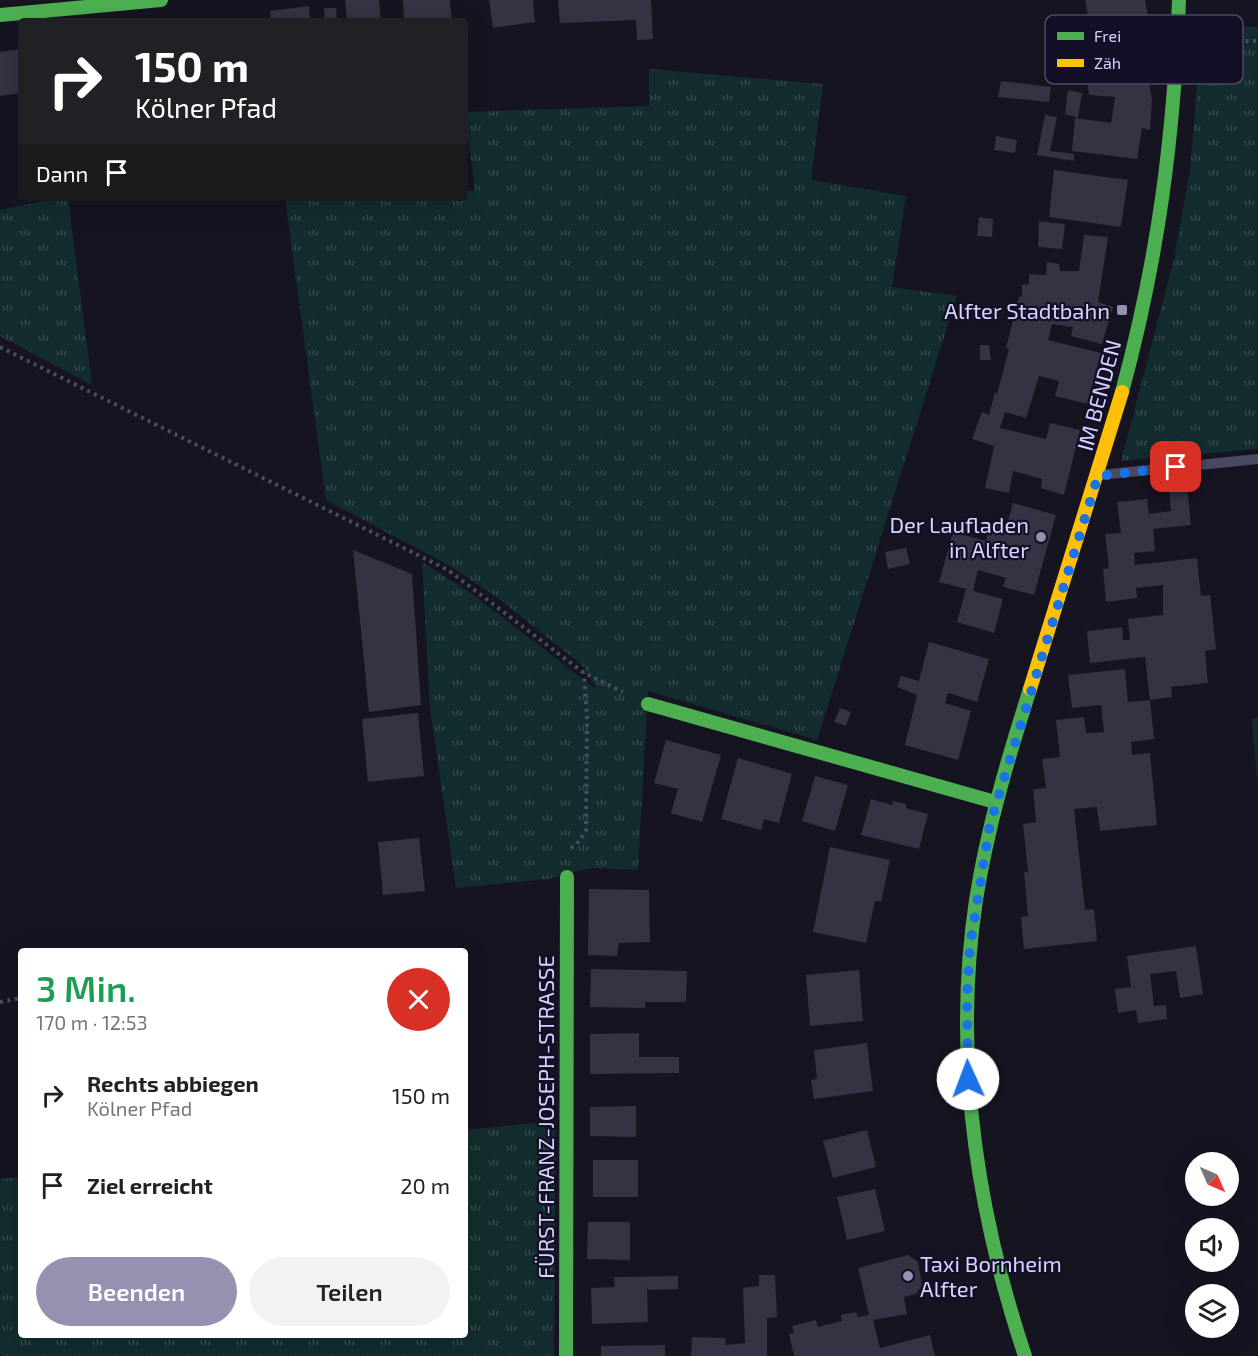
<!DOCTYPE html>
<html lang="de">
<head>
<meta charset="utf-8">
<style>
	body { margin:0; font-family:"Exo 2",sans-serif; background:#f2f2f2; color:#222; height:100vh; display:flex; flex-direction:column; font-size:22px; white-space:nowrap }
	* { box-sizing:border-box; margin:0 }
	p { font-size:20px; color:#767676 }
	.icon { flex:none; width:33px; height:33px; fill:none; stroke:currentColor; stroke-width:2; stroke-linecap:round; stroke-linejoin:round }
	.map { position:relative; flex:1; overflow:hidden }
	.panel { position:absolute; left:18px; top:948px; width:450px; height:390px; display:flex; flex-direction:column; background:#fff; border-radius:6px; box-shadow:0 6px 24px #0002 }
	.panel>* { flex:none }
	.banner { position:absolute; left:18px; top:18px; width:450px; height:183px; border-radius:6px; box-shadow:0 6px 24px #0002; background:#202124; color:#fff; overflow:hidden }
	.needle { width:39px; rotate:135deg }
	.controls { position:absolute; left:1185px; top:1152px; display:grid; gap:12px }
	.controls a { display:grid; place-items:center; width:54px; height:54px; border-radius:50%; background:#fff; box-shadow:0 6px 24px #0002; font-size:30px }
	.pin { position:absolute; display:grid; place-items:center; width:51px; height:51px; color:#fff; margin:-26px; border-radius:12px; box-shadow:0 3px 9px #0006 }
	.me { position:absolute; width:66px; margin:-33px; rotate:358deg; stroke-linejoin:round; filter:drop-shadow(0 0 4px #0008) }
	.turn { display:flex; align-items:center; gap:21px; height:126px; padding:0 18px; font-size:27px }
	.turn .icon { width:78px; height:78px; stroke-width:2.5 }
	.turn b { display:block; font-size:42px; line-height:51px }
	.then { display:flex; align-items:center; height:57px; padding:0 18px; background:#0003; gap:12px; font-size:22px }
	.round { display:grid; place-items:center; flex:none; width:63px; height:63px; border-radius:32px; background:#f2f2f2 }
	.head { display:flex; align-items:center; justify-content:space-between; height:102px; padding:0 18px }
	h1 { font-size:36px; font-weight:600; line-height:45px; color:#1e9e55 }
	.action { display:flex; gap:12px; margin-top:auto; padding:12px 18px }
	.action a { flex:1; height:69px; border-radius:36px; background:#9591b1; color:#fff; font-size:24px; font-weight:600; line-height:69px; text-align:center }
	.action a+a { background:#f2f2f2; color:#222 }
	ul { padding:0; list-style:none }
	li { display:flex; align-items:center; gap:18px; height:90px; padding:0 18px }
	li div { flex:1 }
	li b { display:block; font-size:22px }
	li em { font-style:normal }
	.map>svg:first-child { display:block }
	.grass { fill:url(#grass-tufts) }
	.building { fill:#343243 }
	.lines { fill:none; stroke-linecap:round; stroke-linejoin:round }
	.path { stroke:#44505f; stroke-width:4; stroke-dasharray:3 4.5; stroke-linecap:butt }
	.lane { stroke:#4a4962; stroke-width:10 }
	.fast { stroke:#4caf50; stroke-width:14 }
	.slow { stroke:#ffc107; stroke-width:14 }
	.route { stroke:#1a73e8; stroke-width:10; stroke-dasharray:0 18 }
	.poi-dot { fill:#9591b1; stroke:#130f26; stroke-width:2 }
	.labels { text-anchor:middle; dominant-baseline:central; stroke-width:4.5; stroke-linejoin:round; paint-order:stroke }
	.poi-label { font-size:22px; fill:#d9d4ff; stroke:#130f26; text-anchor:end }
	.street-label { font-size:22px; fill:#d9d4ff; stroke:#130f26 }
	.key { fill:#130f26; stroke:#4e4a67; stroke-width:1.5 }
	.key-label { font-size:16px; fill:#d9d4ff }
</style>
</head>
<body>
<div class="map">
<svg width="1258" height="1356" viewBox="0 0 1258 1356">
	<defs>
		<pattern id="grass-tufts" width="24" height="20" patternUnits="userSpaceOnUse" patternTransform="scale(1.5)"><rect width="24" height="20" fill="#132c2d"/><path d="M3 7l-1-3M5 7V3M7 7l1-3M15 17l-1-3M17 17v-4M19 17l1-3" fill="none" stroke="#354a4c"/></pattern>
	</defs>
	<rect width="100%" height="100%" fill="#161421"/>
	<path class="grass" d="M1211,25L1258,27V449L1121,461L1174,259L1190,171L1202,27Z
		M649,69L823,84L811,180L906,196L892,287L957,296L817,740L648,691L638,870L591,868L548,879L456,888L430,709L422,562L471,593L597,690L584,667L498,598L450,566L326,500L285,198H465V192L475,190L465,112L649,106Z
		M60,198H68L92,385L0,336V210Z
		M1258,717V790L1252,719Z
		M556,1121L554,1356H0V1179L21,1177V1335H465V1130Z"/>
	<path class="building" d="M345,0H379L381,21H347Z
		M403,0H450L452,21H404Z
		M489,0H533L535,22L493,28Z
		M558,0H651L653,39L637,40L636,20L560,23Z
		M1085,0H1145L1151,34L1141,36L1152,100L1150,130L1142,128L1137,159L1072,151L1075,118L1111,123L1115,97L1089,95L1083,39L1092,37Z
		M309,6L310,21H271L270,11Z
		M324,8H336L337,21H325Z
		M21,49V93L0,96V52Z
		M1001,81L1051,87L1049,102L998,97Z
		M1068,90L1082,93L1078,118L1065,114Z
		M1045,115L1057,117L1050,151L1074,154V161L1037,155Z
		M996,136L1017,140L1015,153L994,150Z
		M1054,170L1128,180L1121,227L1049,217Z
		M979,217L993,219L992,237L977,236Z
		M1039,221L1065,224L1062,249L1038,247Z
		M1084,235L1108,237L1098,302L1113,307L1102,344L1071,336L1073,327L1052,324L1048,340L1101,353L1087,404L1055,396L1059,381L1039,376L1026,418L1005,412L1000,428L1046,439L1050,423L1080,430L1064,495L1041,488L1042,479L1013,471L1009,493L985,488L994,446L972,439L982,412L989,415L995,392L997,394L1009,349L1006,348L1019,297L1022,296V285L1029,284V274L1046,275L1047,262L1059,264L1060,271H1079Z
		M980,345H989L991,360H980Z
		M1187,486L1191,525L1153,529L1155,551L1134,553L1135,565L1197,558L1201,596L1210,595L1216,649L1205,651L1208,683L1171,687L1172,697L1150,700L1145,657L1090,663L1087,631L1122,627L1123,640H1130L1128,619L1163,615V585L1136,588L1137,598L1106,602L1103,569L1109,568L1105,534L1121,533L1117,502L1147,499L1149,514L1171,511L1169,488Z
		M1013,503L1056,515L1034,595L1003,587L1006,578L978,570L973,591L1003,599L994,633L957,622L966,589L939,582L953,532L986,541L991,522L1006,527Z
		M906,548L910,564L888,569L885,552Z
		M353,550L412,574L421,705L369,712Z
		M929,642L989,659L977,702L948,693L945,703L971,711L958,760L905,745L917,695L897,687L901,676L919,681Z
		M1125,669L1128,702L1150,700L1154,739L1131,742L1132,755L1150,753L1157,825L1100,831L1097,807L1074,809L1085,910L1094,909L1097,941L1024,949L1021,917L1028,916L1024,872H1028L1023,824L1036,822L1033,789L1046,788L1042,759L1060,757L1056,720L1084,717L1086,733L1104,732L1101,705L1072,708L1068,675Z
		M840,708L851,712L846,726L834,722Z
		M418,713L424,776L368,782L362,719Z
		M666,740L721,755L702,822L671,813L678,789L654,783Z
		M738,758L792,774L779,823L764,819L761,830L721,819Z
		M815,776L848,785L835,831L802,821Z
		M871,799L892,805L893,801L906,804V808L928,814L919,849L861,835Z
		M419,838L425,891L383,895L378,842Z
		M830,847L890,860L881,902L875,901L866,943L813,932Z
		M589,889L649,890L650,942L619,943L617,956L588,955Z
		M1196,946L1203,994L1180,998L1176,971L1150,974L1154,1006L1166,1005L1167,1019L1138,1023L1136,1010L1118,1013L1115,989L1131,987L1127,956Z
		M591,969L687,971L686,1002H645V1008L590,1007Z
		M859,970L863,1021L810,1026L806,975Z
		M639,1033V1057H679V1073L590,1074V1034Z
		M867,1043L873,1091L814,1099L811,1080L817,1079L814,1050Z
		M636,1106V1137L590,1136V1107Z
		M867,1130L876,1167L833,1178L823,1141Z
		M593,1160H638V1197H593Z
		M875,1189L885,1231L847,1240L837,1197Z
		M588,1222H630V1260L587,1259Z
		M908,1255L918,1262L922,1285L916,1294L904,1297L907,1314L873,1320L880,1348L930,1335L935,1356H794L789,1334L794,1333L792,1326L816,1320L818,1327L842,1321L841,1315L856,1312L858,1317L869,1315L858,1268Z
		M759,1275H775L777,1317L767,1318V1356H691L692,1337L725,1338L726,1345L745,1343L743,1288L759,1286Z
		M678,1276V1289L648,1290L647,1286L648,1322L592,1324L591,1288L615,1287L614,1277Z
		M665,1345V1356H601V1346Z"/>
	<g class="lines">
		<path class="path" d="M1208,41H1258
			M0,347L448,570L584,673L623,692
			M571,848L576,845L586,831L587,717L584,673
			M0,1002L21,998"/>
		<path class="lane" d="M1100,475L1258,459"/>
		<path class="fast" d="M0,15L161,0
			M1122,392C1158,259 1174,137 1179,0
			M648,704L995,802
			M566,1356L567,877
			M1025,1356C976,1209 953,1054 976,900C987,829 1008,758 1030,689"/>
		<path class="slow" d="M1030,689L1122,392"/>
	</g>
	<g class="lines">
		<path class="route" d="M968,1079L967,998L970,946L990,824L1098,476L1176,467"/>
	</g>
	<g class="poi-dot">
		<rect x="1116" y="304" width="12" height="12" rx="3"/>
		<circle cx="1041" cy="537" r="6"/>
		<circle cx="908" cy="1276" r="6"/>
	</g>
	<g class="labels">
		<g class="poi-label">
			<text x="1110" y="310">Alfter Stadtbahn</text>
			<text x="1029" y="524">Der Laufladen<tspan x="1029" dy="25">in Alfter</tspan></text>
			<text x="920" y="1263" text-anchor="start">Taxi Bornheim<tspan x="920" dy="25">Alfter</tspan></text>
		</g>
		<g class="street-label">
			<text transform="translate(1098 395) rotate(-75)">IM BENDEN</text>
			<text transform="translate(545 1117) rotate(-90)">FÜRST-FRANZ-JOSEPH-STRASSE</text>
		</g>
	</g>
	<rect x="1045" y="15" width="198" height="69" rx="9" class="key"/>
	<rect x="1057" y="32" width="27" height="8" fill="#4caf50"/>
	<rect x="1057" y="59" width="27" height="8" fill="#ffc107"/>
	<g class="key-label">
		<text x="1094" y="42">Frei</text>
		<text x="1094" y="69">Zäh</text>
	</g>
</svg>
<div class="controls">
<a><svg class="needle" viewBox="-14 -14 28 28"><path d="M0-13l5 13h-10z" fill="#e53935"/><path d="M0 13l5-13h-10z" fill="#767676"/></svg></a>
<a><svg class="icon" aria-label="sound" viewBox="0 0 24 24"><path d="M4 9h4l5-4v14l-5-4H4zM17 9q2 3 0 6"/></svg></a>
<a><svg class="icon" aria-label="layers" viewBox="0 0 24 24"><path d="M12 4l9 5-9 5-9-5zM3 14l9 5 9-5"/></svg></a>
</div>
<div class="pin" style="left:1176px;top:467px;background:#d93025"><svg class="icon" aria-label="arrive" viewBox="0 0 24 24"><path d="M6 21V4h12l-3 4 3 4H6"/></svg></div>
<svg class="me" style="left:968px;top:1079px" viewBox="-20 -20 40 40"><circle r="19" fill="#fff"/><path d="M0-13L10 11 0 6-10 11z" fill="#1a73e8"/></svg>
<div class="banner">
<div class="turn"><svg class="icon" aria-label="right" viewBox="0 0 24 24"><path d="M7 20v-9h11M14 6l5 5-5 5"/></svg><div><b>150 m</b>Kölner Pfad</div></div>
<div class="then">Dann<svg class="icon" aria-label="arrive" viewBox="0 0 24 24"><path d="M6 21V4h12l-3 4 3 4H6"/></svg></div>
</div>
<section class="panel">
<div class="head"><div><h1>3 Min.</h1><p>170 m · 12:53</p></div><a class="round" style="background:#d93025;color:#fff"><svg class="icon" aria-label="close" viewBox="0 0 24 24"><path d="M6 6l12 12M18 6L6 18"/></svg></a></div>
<ul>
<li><svg class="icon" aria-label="right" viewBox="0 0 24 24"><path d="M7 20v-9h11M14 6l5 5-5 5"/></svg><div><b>Rechts abbiegen</b><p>Kölner Pfad</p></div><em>150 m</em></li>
<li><svg class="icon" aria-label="arrive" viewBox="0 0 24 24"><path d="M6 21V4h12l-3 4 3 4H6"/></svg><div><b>Ziel erreicht</b></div><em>20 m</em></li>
</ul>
<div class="action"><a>Beenden</a><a>Teilen</a></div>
</section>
</div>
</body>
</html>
